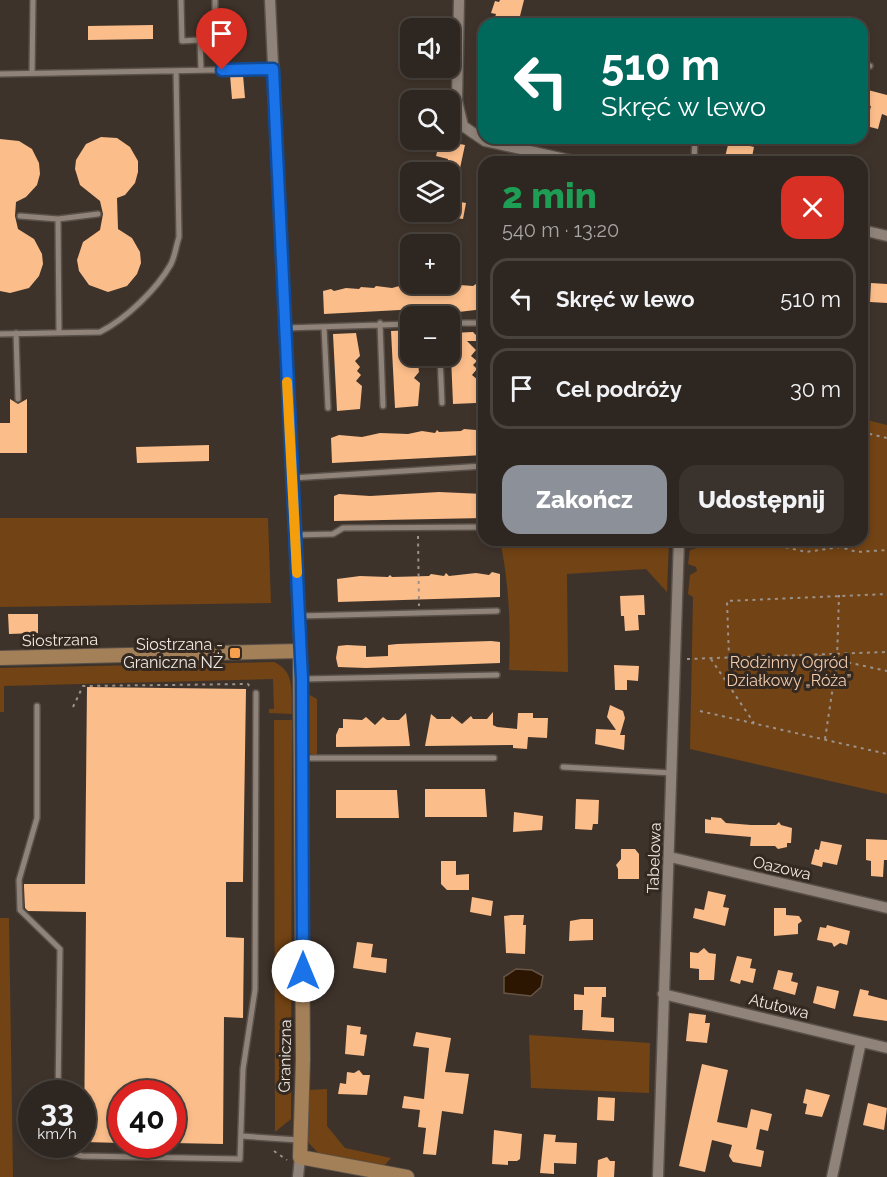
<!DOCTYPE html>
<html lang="pl">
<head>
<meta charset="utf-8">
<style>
	body { margin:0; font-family:Raleway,sans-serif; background:#3a322d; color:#f1f3f6; height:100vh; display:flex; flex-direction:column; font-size:22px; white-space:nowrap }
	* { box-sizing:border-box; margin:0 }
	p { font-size:20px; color:#a7a5a5 }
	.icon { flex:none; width:33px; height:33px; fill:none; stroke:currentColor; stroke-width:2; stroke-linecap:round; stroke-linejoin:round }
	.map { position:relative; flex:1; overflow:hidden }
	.panel { position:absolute; left:478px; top:156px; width:390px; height:390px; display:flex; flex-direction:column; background:#2e2620; border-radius:18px; box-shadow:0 3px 9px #0003,0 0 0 2px #49433e }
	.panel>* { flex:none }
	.top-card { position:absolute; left:478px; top:18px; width:390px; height:126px; border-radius:18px; box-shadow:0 3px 9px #0003,0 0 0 2px #49433e; background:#00695c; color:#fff; overflow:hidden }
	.controls { position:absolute; left:400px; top:18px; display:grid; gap:12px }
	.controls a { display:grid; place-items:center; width:60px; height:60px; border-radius:12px; background:#2e2620; box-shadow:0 3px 9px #0003,0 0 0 2px #49433e; font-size:30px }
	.speed { position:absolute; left:18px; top:1080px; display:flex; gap:12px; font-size:30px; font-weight:700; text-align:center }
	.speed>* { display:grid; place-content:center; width:78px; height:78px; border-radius:50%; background:#2e2620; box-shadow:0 3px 9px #0003,0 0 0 2px #49433e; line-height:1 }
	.speed small { font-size:15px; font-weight:400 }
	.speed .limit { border:9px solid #d22; background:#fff; color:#111 }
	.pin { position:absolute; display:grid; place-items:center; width:51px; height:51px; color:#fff; margin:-62px -26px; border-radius:50% 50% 50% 0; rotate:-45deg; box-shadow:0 0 6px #0007 }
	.pin .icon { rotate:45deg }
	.me { position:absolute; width:66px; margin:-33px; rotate:0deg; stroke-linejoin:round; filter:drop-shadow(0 0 4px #0008) }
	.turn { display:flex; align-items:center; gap:21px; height:126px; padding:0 24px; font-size:27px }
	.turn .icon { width:78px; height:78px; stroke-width:2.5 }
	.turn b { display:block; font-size:42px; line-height:51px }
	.round { display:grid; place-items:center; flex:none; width:63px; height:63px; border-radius:18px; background:#3a322d }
	.overview { display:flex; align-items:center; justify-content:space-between; height:102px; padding:0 24px }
	h1 { font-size:36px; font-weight:800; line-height:45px; color:#1e9e55 }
	.action { display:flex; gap:12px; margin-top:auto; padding:12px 24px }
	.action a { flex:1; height:69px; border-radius:18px; background:#8c9099; color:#fff; font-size:24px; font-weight:800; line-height:69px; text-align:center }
	.action a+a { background:#3a322d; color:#f1f3f6 }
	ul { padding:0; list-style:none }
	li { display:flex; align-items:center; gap:18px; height:81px; margin:0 12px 9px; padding:0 12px; border:3px solid #49433e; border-radius:18px }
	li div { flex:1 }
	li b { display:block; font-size:22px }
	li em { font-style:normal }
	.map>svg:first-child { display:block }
	.green { fill:#724314 }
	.water { fill:#2c1602; stroke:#665545; stroke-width:1.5 }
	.building { fill:#fbbd8a }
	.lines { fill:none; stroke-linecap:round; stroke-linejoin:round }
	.lane-casing { stroke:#595049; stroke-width:8 }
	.street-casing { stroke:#595049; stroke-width:13 }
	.secondary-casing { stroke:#595049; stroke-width:16 }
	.path { stroke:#9b928c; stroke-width:2; stroke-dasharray:3 4.5; stroke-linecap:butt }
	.lane { stroke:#908379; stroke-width:5 }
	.street { stroke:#908379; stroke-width:10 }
	.secondary { stroke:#a48058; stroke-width:14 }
	.route-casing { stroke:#114b97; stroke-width:15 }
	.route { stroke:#1a73e8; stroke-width:10 }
	.slow { stroke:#f59e0b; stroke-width:10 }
	.poi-dot { fill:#f9a04d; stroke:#342921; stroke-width:2 }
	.labels { text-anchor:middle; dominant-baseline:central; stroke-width:6; stroke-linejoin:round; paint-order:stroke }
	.street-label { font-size:16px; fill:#eee7e2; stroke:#342921 }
	.poi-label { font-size:16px; fill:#eee7e2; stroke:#342921; text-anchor:end }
	.park-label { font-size:16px; fill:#f2cbac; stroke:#342921 }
</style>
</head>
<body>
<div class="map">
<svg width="887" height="1177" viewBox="0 0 887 1177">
	<rect width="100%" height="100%" fill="#3e332b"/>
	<path class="green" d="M863,419L887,425V794L690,749L693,597L688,594L690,575L697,571L696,567L688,564L690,550L697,548L699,540H862Z
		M0,518H268L271,603L0,607Z
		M500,540H669L667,592L646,569L567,574L568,672L509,670C511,625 509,584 500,540Z
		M274,662C296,672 291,693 292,714L269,713V709H274L273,679L4,686V712H0V668Z
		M308,694L317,699V756L309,753Z
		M274,720H292L291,1119L275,1132Z
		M0,918H9L13,1177H0Z
		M529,1035L650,1043L649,1093L531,1088Z
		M327,1089V1126L345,1148L391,1158L384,1166L318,1153L308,1142L309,1090Z"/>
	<path class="water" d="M516,969L532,970L543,976L541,987L531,996L504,993V977Z"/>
	<path class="building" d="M500,0H524L518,24L494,21L496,14L491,13L495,1L499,2Z
		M153,25V39L88,40V26Z
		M230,75H243L245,98L232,99Z
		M868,90L887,95V116L882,114L878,129L866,126L871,106L864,104Z
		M101,137L117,138L130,147L138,161V172L135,183L125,195L117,198L118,229L132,238L140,252L141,263L137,274L127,286L108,292L89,285L79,271L77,260L83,242L100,230L103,214L100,201L80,185L75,169L76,160L86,144Z
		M0,139L19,141L32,149L39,163L40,174L37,185L26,197L16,202L15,216L18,229L34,239L42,254L43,264L39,276L29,288L10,293L0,291Z
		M440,140L465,145L454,196H450V172H445L448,159L436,156Z
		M729,141L754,147L751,162H727L728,158L725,157Z
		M450,200L466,203L463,219L450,217Z
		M871,283L887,284V303L870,302Z
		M418,284L426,286V290L445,286L448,288L460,285L473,286L476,284L484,286V309L450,313L439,312L438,308L324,314L323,291L331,289L334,291L346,288L359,289L361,287L374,288L376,286L392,288L403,285L416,286Z
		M411,330V356H416L418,363L419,372L414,378L420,383L418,406L395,408L391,331Z
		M473,332L482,341H467L476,350L471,356L477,361L473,365L477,369L472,375L478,380L476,403L453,404L450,333Z
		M356,333L360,356L355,361L360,367L357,371L361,375L356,381L362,386L360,409L337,411L333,334Z
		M10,399L18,404L27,399V453H0V423H10Z
		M479,428L484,430V455L332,463L331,438L339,435L362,437L380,433L408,434L422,431L435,433L437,430L439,432L461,431L464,429L476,430Z
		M209,445V461L137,463L136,447Z
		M439,492L484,494V518L334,521V496L339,494L370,496Z
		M492,572L500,574V597L338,602L337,579L360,576L388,577L390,575L392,577L429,576L431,574L444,576L446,573L449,576L476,573L489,575Z
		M644,595L645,615H638L639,630L625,631L624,616H621L620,596Z
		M8,614H38V633L9,634Z
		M491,641L500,642V663L366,668L338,667L336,658L338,646L347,645L366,646V657L388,656V645L397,644Z
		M614,665L639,666L638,681L627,680V690H615Z
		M87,687L246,689L243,882H226V937L244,938L243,1018L224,1017L223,1144L172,1143V1094H122V1143L84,1142L86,912L28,911L25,908L24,887V884H85Z
		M610,705L623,711L625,718L620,735H625L624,750L595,744L596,729L616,730L607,717Z
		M493,712V725L497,727L517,729L518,713H533V718H548L547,738L528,737L527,749L513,748V745L425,746L431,714L437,719H450L452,716L462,724L471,716L473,719H487Z
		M406,713L410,746L336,747V735L339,728H343V719L362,720L366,717L375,725L383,717L387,720H399Z
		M425,789H485L487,817H425Z
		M336,790H397L399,818H336Z
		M576,799L599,800L598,824H593L592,830L575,829Z
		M514,812L543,816L542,830L513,832Z
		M711,817L721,818L726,823L751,825H776L779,822L781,825L792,828L791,843H787V847L778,849L775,846H750L751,837L705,833V819L711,820Z
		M866,839L887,840V860H884L883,877L871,876V861L866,860Z
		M821,841L842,845L837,865L823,862L822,867L811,864L815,849L819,850Z
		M621,849H635L639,854V879H618V869L616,865L621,859Z
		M441,861H456V875L469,874V890H447L441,884Z
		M708,891L726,895L723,907L729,908L725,926L693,918L695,908L704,910Z
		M472,897L493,901L491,916L470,912Z
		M774,908H786V915L799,916L802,921L798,924V934L774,936Z
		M511,915H524L523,925H526L525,954L506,953L504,916Z
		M581,919H593V940L569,941L570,921Z
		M827,925L850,931L847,945L840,943L834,947L832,943L817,940L820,927L826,928Z
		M357,942L373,944L371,957L387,959L386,973L353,968Z
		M704,948L709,953L716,954L714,980H699V969L690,968V952L698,953Z
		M737,956L752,959L750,968L756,969L753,983L741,980L740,984L730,981Z
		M778,970L793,973L791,981L798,983L795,995L773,989Z
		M817,986L839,991L835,1009L813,1003Z
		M584,987H606V997H602L601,1017L614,1018V1032L582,1030L583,1010H574V994L584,995Z
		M860,989L869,991L868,995L887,1000V1021L853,1016Z
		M689,1013L706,1015L705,1023H710L707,1043L686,1041Z
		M347,1025L361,1027L360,1034L367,1035L364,1056L345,1054Z
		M416,1032L451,1038L445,1072L469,1074L463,1114L442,1111L436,1155L423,1154L426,1128L418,1127L420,1110L402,1108L404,1096L424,1099L429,1048L413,1046Z
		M702,1064L728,1070L717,1122L747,1128L751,1109L772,1114L768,1131L760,1129L756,1149L764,1151L761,1167L733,1162L729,1156L732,1145L712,1140L705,1172L679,1166Z
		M359,1070L363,1075H370L367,1095L338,1094L340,1083L346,1084L347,1072L354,1073Z
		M806,1089L830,1095L822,1117L805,1114L807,1104L803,1103Z
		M598,1097L615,1098L614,1121L597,1120Z
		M868,1103L887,1108L884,1130L863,1125Z
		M494,1130L522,1134L520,1159L517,1161H508V1165L492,1164Z
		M544,1134L556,1135L555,1142L577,1143L576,1164L554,1163V1174L540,1173Z
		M607,1157L610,1161H615L614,1177H597L598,1160Z"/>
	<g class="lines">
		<defs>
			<path id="lane" d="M181,0L182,41L215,39V0
				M200,40L201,70
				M862,64L870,66
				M32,73L33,0
				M0,74L273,69
				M694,162L695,138
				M20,216L58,219L98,214
				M58,219L59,333
				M380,323L383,406
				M450,323H484
				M324,327L328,408
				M285,328L411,324
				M16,333L18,399
				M0,334L100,332C126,319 157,289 171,264C175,256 176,246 179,237L176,71
				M440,356L442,403
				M292,478L484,466
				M295,535L333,534L343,528L483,527
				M299,616L497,611
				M302,679L497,675
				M37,706V818L19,880L20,910L60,949L58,1094
				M302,758H494
				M563,767L672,773
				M241,1136L298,1140
				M63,1144L71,1153L82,1156L240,1159L243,1069L255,990L256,693"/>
			<path id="street" d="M270,0L300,651
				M459,0L457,101L463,126L485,141L578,162
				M862,230L887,236
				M670,857L887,908
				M663,994L887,1048
				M298,1177L300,1157
				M658,1177L679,540
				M832,1177L861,1042"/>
			<path id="secondary" d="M0,658L300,651L303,1059L300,1157L407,1177"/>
		</defs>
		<use href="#lane" class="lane-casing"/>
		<use href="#street" class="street-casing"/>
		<use href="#secondary" class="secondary-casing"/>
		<path class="path" d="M862,432L887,438
			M418,536L419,606
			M488,540L501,543
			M689,543L755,540L806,552L840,547L857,552L887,550
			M819,656L887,671
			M729,658L727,601L887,594
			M687,659L887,652
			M711,659L754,723
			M73,707L83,686L248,684L250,687
			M700,711L887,754
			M825,739L837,660L839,595
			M274,1151L287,1160"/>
		<use href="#lane" class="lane"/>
		<use href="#street" class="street"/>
		<use href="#secondary" class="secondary"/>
	</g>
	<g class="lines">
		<defs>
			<path id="route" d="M222,70L273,69L302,679L303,971"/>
		</defs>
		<use href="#route" class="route-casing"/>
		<use href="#route" class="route"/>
		<path class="slow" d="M287,382L297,573"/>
	</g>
	<rect class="poi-dot" x="229" y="647" width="12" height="12" rx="3"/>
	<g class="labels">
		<g class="street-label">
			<text transform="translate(60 640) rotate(-1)">Siostrzana</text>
			<text transform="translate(654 858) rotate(-88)">Tabelowa</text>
			<text transform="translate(782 868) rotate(13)">Oazowa</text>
			<text transform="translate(779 1006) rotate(14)">Atutowa</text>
			<text transform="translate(285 1056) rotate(-89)">Graniczna</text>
		</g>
		<g class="poi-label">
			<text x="223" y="644">Siostrzana -<tspan x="223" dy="18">Graniczna NŻ</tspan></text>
		</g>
		<g class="park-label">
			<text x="789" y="662">Rodzinny Ogród<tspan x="789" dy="18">Działkowy „Róża”</tspan></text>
		</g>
	</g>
</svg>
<div class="controls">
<a><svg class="icon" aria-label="sound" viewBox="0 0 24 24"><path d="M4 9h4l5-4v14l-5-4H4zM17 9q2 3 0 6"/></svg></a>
<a><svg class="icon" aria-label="search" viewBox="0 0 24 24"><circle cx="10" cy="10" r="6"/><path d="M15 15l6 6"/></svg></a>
<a><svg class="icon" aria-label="layers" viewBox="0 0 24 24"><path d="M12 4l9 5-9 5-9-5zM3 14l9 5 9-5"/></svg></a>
<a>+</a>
<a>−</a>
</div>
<div class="speed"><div>33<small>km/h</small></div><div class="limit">40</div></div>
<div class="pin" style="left:222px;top:70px;background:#d93025"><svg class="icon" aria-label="arrive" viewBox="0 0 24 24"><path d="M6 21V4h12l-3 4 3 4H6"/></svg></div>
<svg class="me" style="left:303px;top:971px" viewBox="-20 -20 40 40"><circle r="19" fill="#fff"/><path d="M0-13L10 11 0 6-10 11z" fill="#1a73e8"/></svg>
<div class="top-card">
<div class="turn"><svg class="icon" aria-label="left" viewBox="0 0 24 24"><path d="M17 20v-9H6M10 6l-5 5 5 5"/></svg><div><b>510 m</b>Skręć w lewo</div></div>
</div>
<section class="panel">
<div class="overview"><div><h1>2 min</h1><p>540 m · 13:20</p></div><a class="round" style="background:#d93025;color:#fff"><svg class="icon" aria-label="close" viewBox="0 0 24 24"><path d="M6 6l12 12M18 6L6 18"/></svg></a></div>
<ul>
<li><svg class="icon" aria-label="left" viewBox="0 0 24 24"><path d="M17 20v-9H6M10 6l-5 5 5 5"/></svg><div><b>Skręć w lewo</b></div><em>510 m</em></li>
<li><svg class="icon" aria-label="arrive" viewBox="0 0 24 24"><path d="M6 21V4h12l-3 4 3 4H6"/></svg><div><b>Cel podróży</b></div><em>30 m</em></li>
</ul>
<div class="action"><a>Zakończ</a><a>Udostępnij</a></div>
</section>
</div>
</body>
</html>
